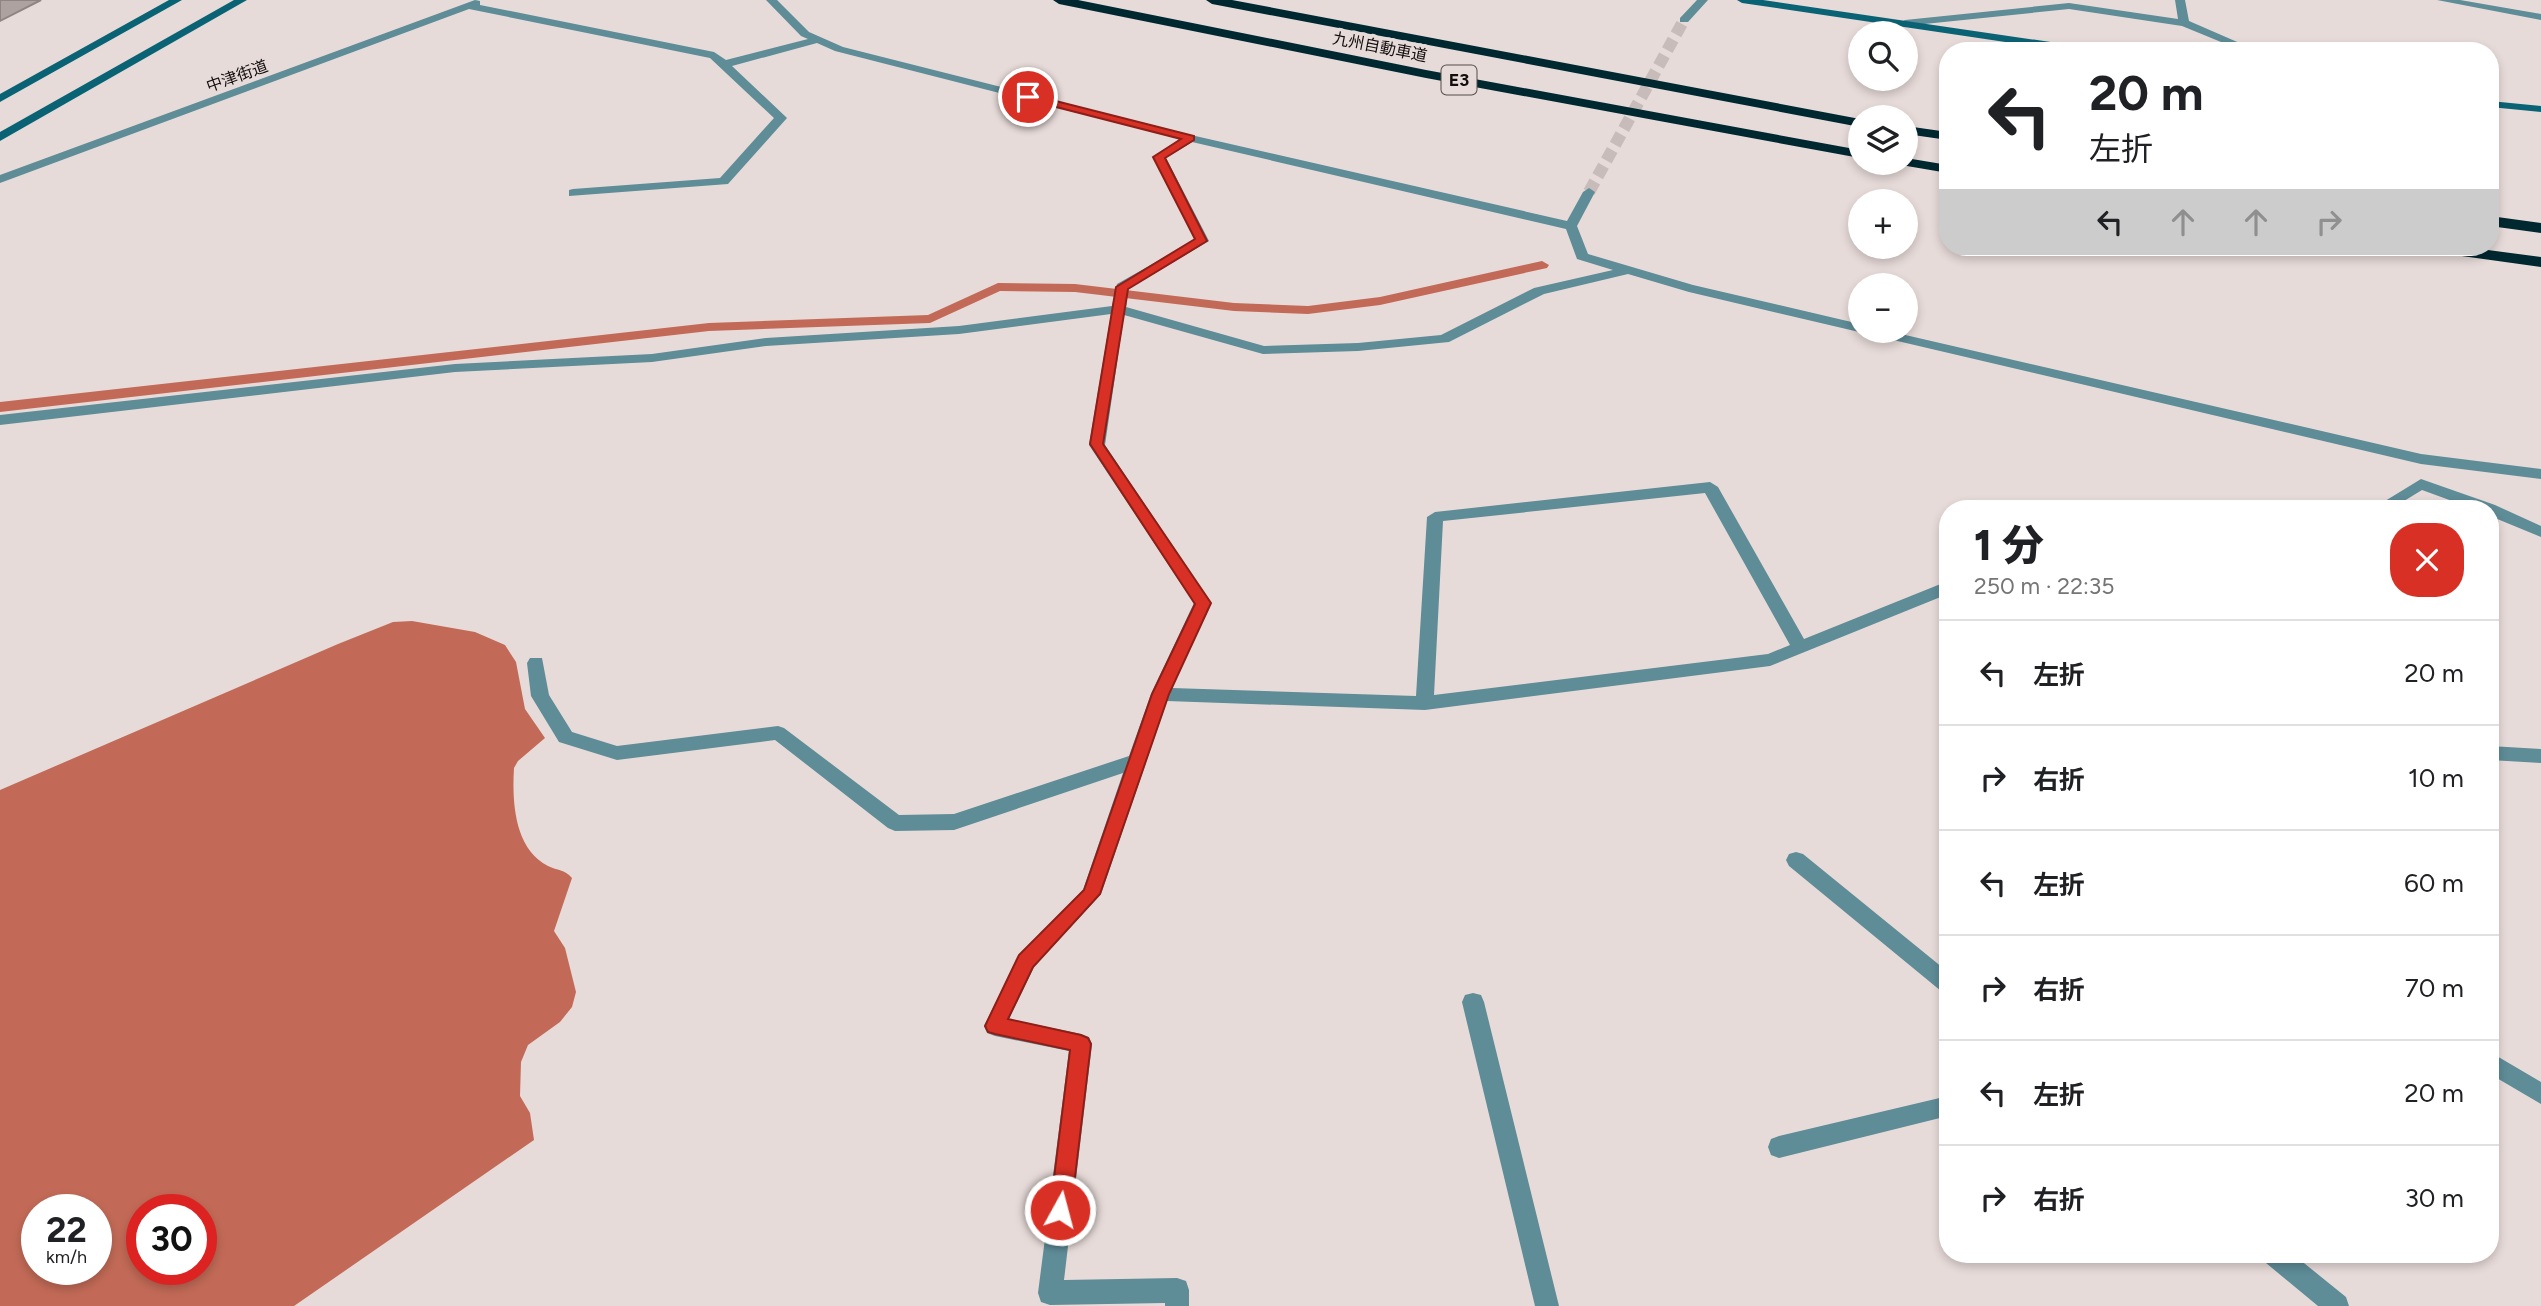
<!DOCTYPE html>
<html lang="ja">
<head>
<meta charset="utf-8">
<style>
	body { margin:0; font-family:Figtree,"Noto Sans JP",sans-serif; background:#f6f6f6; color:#202124; height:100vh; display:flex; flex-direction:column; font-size:26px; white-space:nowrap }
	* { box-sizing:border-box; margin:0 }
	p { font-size:23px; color:#757577 }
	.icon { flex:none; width:38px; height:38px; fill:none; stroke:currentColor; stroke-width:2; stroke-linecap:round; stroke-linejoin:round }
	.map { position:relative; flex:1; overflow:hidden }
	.side { position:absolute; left:1939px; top:500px; width:560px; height:763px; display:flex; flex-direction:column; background:#fff; border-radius:28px; box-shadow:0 4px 10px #0003 }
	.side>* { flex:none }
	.top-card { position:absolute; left:1939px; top:42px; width:560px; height:214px; border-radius:28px; box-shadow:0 4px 10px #0003; background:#fff; color:#202124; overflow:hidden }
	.buttons { position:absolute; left:1848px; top:21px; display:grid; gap:14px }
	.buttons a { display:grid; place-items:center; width:70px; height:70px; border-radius:50%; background:#fff; box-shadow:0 4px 10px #0003; font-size:35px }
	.speed { position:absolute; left:21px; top:1194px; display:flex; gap:14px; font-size:35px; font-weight:700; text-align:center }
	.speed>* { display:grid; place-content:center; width:91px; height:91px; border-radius:50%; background:#fff; box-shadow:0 4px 10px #0003; line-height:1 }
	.speed small { font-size:18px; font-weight:400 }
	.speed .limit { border:10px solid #d22; background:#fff; color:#111 }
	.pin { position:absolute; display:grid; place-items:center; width:60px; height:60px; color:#fff; margin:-30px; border:4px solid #fff; border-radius:50%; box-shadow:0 2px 7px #0007 }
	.me { position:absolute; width:77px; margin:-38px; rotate:7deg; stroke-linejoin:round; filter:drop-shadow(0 0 5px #0008) }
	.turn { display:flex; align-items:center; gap:24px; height:147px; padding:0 35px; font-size:32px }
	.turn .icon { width:91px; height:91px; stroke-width:2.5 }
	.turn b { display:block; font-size:49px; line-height:60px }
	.lanes { display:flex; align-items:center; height:66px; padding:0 35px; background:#0003; justify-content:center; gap:35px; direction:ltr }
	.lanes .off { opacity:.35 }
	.round { display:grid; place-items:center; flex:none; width:74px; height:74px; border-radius:28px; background:#f6f6f6 }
	.headline { display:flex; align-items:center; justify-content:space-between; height:119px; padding:0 35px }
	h1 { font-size:42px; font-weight:800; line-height:52px }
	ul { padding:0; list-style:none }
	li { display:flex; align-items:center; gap:21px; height:105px; padding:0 35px; border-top:2px solid #e0e0e0 }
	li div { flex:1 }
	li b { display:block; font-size:26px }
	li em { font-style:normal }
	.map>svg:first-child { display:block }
	.water { fill:#c26a57; fill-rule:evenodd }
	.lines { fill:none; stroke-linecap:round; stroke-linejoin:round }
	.stream { fill:#c26a57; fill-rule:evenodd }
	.building { fill:#ada29f; stroke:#8f8482; stroke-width:2 }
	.street-tunnel { stroke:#c7bcba; stroke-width:12; stroke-dasharray:12 6; stroke-linecap:butt }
	.street { fill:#5e8c97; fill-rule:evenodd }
	.secondary { fill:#0a6374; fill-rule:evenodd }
	.highway { fill:#002831; fill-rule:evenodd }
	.route { fill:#d93025; stroke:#8d1f18; stroke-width:2 }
	.labels { text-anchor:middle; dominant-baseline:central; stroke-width:7; stroke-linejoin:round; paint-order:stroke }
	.far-street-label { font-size:16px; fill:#120e0d; stroke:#e7dbd9 }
	.shield { fill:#e7dbd9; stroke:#524c4a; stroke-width:2 }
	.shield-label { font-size:18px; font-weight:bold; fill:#120e0d }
</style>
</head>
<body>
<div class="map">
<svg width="2541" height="1306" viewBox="0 0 2541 1306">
	<rect width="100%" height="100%" fill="#e7dbd9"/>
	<path class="water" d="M412,621L475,632L505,645L516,662L525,709L545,738L518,761L514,768C512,801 514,849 548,866C558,871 564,869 572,878L554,931L565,948L576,992L572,1007L560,1022L528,1045L521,1062L520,1096L530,1113L534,1140L294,1306H0V790L338,644L393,622ZM96,1209V1269H37V1209ZM201,1209V1269H142V1209Z"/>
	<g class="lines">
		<path class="stream" d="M1542,261L1549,265L1547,268L1380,305L1308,314L1234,311L1075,292L1000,291L930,323L709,331L0,412V402L709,323L928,315L998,283L1075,284L1234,303L1308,306L1380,297Z"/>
	</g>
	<path class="building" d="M0,0H41L0,21Z"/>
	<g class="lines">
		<path class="street-tunnel" d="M1589,192L1684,20"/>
		<path class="street" d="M475,0L480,1V5L714,52L726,60L808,39L801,36L766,0H777L809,32L843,47L1191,135L1567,221L1583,192L1589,188L1595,192L1577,226L1588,254L1693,285L1860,324V331H1888L2421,454L2541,469V479L2421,464L1689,292L1628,274L1544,294L1449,342L1358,351L1263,354L1124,315L1105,445L1211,603L1172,688L1416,696L1427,517L1435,512L1710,482L1718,487L1804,639L1948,581V594L1770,666L1425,710L1167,701L1101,894L1034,967L1009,1019L1081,1034L1089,1037L1092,1044L1064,1280L1177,1278L1186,1281L1189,1290V1306H1165V1303L1050,1305L1041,1302L1038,1293L1069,1051L995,1036L987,1033L984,1026L1019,955L1083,890L1123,773L954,830L895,831L888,828L775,740L617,760L559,742L531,696L527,663L530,658H542L549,695L572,732L617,746L778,726L784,728L899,815L954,814L1129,756L1151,694L1194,603L1089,445L1111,314L959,334L766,346L652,362L455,372L0,425V415L455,364L652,354L766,338L959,326L1112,306L1117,284L1195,240L1153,157L1180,139L835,51L817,43L732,66L787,118L728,184L569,196V190L573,189L720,178L774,118L710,58L469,9L0,183V175ZM1192,142L1566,229L1577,259L1613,270L1534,288L1441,335L1358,343L1264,346L1126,307L1128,289L1209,241L1166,158ZM1705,493L1790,645L1768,654L1434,695L1443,521Z
			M1697,0H1708L1688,22H1680V18Z
			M2175,0H2185L2189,21L2258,51H2243L2182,26L2069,9L1905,26L1900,23L1905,20L2069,3L2178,19Z
			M2437,0H2460L2541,14V20Z
			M2421,479L2495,505L2541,526V537L2490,516V509H2474L2422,490L2391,509H2372Z
			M2490,746L2541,749V763L2490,760Z
			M1796,852L1803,854L1948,972V994L1941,991L1789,866L1786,860L1789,854Z
			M1473,993L1481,995L1484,1002L1559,1306H1535L1462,1002L1465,995Z
			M2490,1052L2541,1082V1104L2490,1074Z
			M1948,1096V1116L1779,1158L1771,1155L1768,1147L1771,1139L1779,1136Z
			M2263,1255H2294L2346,1297L2349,1306H2318L2266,1263Z"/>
		<path class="secondary" d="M169,0H182L0,102V94Z
			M234,0H247L0,141V132Z
			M1737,0H1763L2091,48L2096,51H2067L1742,3Z
			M2490,101L2541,106V112L2490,107Z"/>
		<path class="highway" d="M1053,0H1078L1426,70L1860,150V158L1426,78L1059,4Z
			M1206,0H1232L1860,119V127L1212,4Z
			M1906,126L1948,132V140L1906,134Z
			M1906,158L1948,165V173L1901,165L1899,163H1906Z
			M2490,216L2541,223V233L2490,226Z
			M2425,247H2465L2541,257V267L2433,252Z"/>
	</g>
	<path class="route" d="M1028,94L1194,136V140L1165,158L1207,241L1128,289L1103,444L1211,603L1169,694L1100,894L1033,967L1008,1019L1081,1035L1088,1038L1091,1044L1071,1210L1068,1217L1060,1220L1053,1217L1050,1210L1070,1050L995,1034L988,1032L985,1026L1019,955L1084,890L1152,694L1195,604L1090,444L1116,287L1195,239L1153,157L1181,139L1025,99L1023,97Z"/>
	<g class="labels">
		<g class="far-street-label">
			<text transform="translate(1380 47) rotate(11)">九州自動車道</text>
			<text transform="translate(237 76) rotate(-20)">中津街道</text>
		</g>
		<rect class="shield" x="1441.5" y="65.5" width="35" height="29" rx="5"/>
		<g class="shield-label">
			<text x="1459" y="80">E3</text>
		</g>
	</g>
</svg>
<div class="buttons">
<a><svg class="icon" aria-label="search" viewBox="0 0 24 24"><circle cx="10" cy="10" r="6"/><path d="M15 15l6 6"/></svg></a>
<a><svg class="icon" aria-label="layers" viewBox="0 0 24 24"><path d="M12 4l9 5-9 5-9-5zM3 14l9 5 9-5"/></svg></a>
<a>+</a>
<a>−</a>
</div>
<div class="speed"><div>22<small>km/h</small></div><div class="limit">30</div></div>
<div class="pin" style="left:1028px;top:97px;background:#d93025"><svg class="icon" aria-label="arrive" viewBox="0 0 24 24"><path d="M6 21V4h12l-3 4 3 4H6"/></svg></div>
<svg class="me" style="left:1060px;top:1210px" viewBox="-20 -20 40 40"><circle r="17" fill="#d93025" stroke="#fff" stroke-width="3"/><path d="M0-11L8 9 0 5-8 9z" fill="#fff"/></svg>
<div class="top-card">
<div class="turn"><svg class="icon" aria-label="left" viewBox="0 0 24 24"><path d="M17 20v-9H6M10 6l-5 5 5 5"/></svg><div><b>20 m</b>左折</div></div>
<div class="lanes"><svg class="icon" aria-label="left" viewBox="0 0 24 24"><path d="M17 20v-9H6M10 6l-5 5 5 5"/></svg><svg class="icon off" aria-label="ahead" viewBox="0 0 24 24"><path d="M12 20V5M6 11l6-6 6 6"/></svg><svg class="icon off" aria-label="ahead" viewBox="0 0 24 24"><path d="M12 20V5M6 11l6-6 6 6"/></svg><svg class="icon off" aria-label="right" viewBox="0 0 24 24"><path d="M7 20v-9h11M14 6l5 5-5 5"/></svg></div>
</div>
<section class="side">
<div class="headline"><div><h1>1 分</h1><p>250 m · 22:35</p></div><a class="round" style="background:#d93025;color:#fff"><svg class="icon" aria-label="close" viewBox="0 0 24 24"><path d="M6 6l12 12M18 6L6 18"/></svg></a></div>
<ul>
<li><svg class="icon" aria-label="left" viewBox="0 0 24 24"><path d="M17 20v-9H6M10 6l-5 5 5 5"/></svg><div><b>左折</b></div><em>20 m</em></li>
<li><svg class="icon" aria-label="right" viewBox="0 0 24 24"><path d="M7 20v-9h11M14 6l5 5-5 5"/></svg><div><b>右折</b></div><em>10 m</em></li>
<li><svg class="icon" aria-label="left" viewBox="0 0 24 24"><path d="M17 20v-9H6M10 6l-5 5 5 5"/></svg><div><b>左折</b></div><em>60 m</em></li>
<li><svg class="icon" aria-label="right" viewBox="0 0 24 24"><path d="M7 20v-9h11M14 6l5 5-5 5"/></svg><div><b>右折</b></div><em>70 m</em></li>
<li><svg class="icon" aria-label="left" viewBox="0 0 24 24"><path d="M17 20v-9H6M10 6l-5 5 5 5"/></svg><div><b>左折</b></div><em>20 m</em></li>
<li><svg class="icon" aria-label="right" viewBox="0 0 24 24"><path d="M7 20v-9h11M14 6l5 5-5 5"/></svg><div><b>右折</b></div><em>30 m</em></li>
</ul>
</section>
</div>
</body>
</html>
